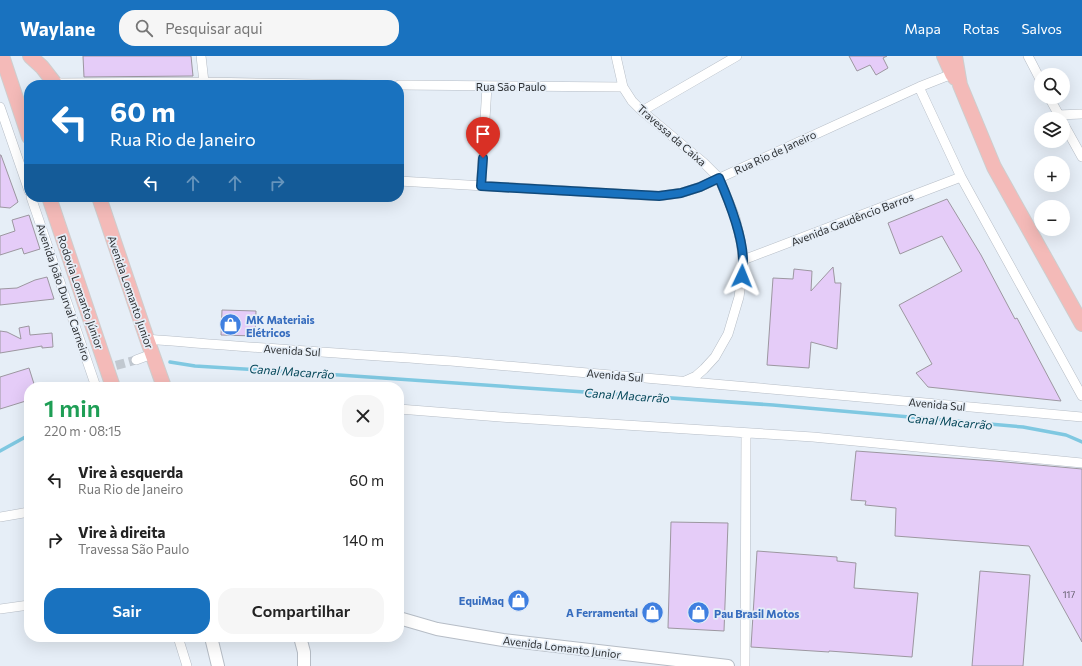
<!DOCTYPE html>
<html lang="pt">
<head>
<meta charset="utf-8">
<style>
	body { margin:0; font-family:Commissioner,sans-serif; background:#f6f6f6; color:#222; height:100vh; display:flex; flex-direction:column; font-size:15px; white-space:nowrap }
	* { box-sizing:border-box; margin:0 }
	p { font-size:13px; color:#767676 }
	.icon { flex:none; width:22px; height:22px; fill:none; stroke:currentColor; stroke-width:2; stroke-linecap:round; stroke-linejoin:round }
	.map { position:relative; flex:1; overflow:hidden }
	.side { position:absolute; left:24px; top:326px; width:380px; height:260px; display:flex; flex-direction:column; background:#fff; border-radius:16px; box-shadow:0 4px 16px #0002 }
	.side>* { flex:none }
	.guide { position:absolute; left:24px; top:24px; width:380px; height:122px; border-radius:16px; box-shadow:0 4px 16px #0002; background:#1972bf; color:#fff; overflow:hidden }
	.controls { position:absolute; left:1034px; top:12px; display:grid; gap:8px }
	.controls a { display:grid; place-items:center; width:36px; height:36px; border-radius:50%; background:#fff; box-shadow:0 4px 16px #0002; font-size:20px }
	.pin { position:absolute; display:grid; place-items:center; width:34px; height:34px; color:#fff; margin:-41px -17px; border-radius:50% 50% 50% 0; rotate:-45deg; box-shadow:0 0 4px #0007 }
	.pin .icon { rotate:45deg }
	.me { position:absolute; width:44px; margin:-22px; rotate:2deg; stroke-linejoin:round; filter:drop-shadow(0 0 3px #0008) }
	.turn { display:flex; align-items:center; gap:14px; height:84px; padding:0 20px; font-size:18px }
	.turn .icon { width:52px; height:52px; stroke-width:2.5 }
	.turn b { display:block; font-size:28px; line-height:34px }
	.lanes { display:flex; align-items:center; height:38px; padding:0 20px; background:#0003; justify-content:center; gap:20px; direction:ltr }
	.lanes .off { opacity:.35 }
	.round { display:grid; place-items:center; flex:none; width:42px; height:42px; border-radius:16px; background:#f6f6f6 }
	.head { display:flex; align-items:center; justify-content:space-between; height:68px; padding:0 20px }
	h1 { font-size:24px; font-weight:600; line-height:30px; color:#1e9e55 }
	.action { display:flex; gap:8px; margin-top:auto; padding:8px 20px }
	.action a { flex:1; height:46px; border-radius:16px; background:#1972bf; color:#fff; font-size:16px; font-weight:600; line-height:46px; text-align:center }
	.action a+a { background:#f6f6f6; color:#222 }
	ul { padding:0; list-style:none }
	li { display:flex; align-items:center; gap:12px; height:60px; padding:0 20px }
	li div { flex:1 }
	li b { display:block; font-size:15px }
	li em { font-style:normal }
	header { display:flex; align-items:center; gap:24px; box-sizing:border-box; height:56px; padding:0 20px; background:#1972bf; color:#fff }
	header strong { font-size:19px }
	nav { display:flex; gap:22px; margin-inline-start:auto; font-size:14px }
	.search { width:280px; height:36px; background:#f6f6f6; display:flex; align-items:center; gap:10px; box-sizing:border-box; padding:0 14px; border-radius:16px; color:#767676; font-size:15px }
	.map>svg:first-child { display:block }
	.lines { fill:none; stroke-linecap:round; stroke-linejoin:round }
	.stream { stroke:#7fc8e1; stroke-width:3.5 }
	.building { fill:#e5ccf8; stroke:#9c97a0 }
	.minor-tunnel { stroke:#c1c8d0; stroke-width:9; stroke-dasharray:9 4.5; stroke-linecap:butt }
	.minor-casing { stroke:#b6bdc6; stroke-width:10 }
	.secondary-casing { stroke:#b6bdc6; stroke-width:14 }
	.trunk-casing { stroke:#cdcece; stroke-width:16 }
	.minor { stroke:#fff; stroke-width:9 }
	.secondary { stroke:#fff; stroke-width:12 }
	.trunk { stroke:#f4bab8; stroke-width:14 }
	.route-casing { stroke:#104a7c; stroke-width:10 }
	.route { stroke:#1972bf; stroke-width:7 }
	.labels { text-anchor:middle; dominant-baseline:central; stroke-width:3.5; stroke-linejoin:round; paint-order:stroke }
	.number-label { font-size:9px; fill:#5c5865 }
	.street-label { font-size:11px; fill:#2e3134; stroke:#e6eef7 }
	.shop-label { font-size:11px; font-weight:bold; fill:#366cbe; stroke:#e6eef7; text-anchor:start }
	.water-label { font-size:12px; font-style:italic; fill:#034658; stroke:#e6eef7 }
</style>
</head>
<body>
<header>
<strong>Waylane</strong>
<div class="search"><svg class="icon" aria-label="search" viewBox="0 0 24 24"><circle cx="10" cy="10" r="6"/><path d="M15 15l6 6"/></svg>Pesquisar aqui</div>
<nav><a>Mapa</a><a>Rotas</a><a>Salvos</a></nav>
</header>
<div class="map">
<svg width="1082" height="610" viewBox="0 0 1082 610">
	<rect width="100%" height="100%" fill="#e6eef7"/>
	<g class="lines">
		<path class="stream" d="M170,306L195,310L310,317L773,349L1023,371L1066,379L1082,386
			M0,395L29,379"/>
	</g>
	<path class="building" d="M83,0H191L193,20L84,21Z
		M849,0H887L883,2L888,12L876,19L870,9L857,15Z
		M0,99H1L18,146L10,152L0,151Z
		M947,143L981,199L1015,263L1017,262L1061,345L928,331L916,317L932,308L899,249L962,215L942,180L900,198L888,167Z
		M29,159L40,193L24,198L22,192L0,199V180L15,175L12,164Z
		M833,211L835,227H841L837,293L811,286L809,312L767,309L773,222L793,223L794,213L812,215L811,235Z
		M47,221L54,243L0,249V233L17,232L35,224Z
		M222,254L256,255L255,280L221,279Z
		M29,270L30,279L52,277L53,291L42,292V290L0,297V275L7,276L21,283L19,272Z
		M29,312L35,331H29V344L0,353V321Z
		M856,395L994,405L1082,413V586L1029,490L895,480L896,452L865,449L866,445L851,444Z
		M671,466L728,467L724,575L668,572Z
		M757,495L837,501V505L856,507L854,532L918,537L912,601L829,595V596L751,591Z
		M980,515L1030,519L1023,610H972Z"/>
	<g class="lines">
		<path class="minor-tunnel" d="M103,313L136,304"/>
		<defs>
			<path id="minor" d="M201,0L204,26
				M616,0L623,31L632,45L642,55L704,107L719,122L735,161L741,187L743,204L742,220L739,241L728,278L715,301L704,313L696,320L685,325
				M1028,0L1041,25
				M55,27L204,26L372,29
				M399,29L623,31
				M919,31L961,121L1082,340
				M1049,41L1061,63
				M0,51L29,135
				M642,55L737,0
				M1058,59L1082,58
				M1063,67L1082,101
				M399,125L639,139L659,140L681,137L700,131L919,31L952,18
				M481,130L487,30
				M31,141L96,331
				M743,204L961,121
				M147,283C252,292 357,298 462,306C669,323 875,343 1082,361
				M136,304L152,298
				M399,353L500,361L813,381L1082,407
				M0,461L29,456
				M0,553L29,549
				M178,581L187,610
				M745,610L746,377"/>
			<path id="secondary" d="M399,562L437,573L503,584L728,610
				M211,581L218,610
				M300,581L304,596V610"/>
			<path id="trunk" d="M2,0L29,81
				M30,0L42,11L56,29
				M944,0L952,18L955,22
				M955,0L960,29L994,111L1082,268
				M49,141L113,331
				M99,141L147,283L164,331"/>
		</defs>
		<use href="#minor" class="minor-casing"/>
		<use href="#secondary" class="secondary-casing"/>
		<use href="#trunk" class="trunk-casing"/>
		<use href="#minor" class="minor"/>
		<use href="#secondary" class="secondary"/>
		<use href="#trunk" class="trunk"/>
	</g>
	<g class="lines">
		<defs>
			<path id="route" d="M483,102L481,130L659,140L681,137L700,131L719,122C729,145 743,179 743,205C743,210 743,215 742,220"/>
		</defs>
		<use href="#route" class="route-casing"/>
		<use href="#route" class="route"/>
	</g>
	<defs>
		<symbol id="shop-disc" viewBox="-11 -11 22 22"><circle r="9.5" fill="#3f7fe0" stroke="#e6eef7"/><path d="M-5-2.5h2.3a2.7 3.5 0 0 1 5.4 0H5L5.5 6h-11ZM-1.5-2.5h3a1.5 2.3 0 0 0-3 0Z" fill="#fff"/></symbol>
	</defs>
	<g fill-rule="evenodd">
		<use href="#shop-disc" x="218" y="256" width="25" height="25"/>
		<use href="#shop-disc" x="506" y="532" width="25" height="25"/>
		<use href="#shop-disc" x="640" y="544" width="25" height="25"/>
		<use href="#shop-disc" x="686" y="544" width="25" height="25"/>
	</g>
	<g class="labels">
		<g class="number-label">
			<text x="1069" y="538">117</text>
		</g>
		<g class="street-label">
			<text x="511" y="30">Rua São Paulo</text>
			<text transform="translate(672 79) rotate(41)">Travessa da Caixa</text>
			<text transform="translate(775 96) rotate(-25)">Rua Rio de Janeiro</text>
			<text transform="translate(852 163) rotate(-21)">Avenida Gaudêncio Barros</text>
			<text transform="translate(64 236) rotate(71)">Avenida João Durval Carneiro</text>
			<text transform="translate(81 236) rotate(71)">Rodovia Lomanto Júnior</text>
			<text transform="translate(131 236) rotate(71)">Avenida Lomanto Junior</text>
			<text transform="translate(292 294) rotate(4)">Avenida Sul</text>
			<text transform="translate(615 319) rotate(5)">Avenida Sul</text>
			<text transform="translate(937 348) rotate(5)">Avenida Sul</text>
			<text transform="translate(562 591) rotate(7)">Avenida Lomanto Junior</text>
		</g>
		<g class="shop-label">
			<text x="246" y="263">MK Materiais<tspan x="246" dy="13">Elétricos</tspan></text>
			<text x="504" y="544" text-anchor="end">EquiMaq</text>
			<text x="638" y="556" text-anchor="end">A Ferramental</text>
			<text x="714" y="557">Pau Brasil Motos</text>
		</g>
		<g class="water-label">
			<text transform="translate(292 315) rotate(4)">Canal Macarrão</text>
			<text transform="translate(627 339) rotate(4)">Canal Macarrão</text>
			<text transform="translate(950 365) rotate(5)">Canal Macarrão</text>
		</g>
	</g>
</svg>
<div class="controls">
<a><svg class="icon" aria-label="search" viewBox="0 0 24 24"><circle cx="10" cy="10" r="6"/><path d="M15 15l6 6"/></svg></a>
<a><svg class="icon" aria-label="layers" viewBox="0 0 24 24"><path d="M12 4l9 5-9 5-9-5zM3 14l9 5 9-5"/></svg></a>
<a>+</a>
<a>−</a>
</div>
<div class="pin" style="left:483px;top:102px;background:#d93025"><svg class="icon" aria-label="arrive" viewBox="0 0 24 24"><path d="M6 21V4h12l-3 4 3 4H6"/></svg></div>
<svg class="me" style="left:742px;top:220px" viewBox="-20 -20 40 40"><path d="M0-17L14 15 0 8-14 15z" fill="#1972bf" stroke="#fff" stroke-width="4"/></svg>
<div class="guide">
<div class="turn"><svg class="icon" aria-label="left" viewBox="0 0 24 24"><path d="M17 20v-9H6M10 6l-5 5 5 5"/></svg><div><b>60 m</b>Rua Rio de Janeiro</div></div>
<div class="lanes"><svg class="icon" aria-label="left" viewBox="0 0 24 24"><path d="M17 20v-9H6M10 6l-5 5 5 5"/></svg><svg class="icon off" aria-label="ahead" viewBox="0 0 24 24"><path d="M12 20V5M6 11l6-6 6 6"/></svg><svg class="icon off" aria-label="ahead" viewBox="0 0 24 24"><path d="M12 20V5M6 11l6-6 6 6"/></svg><svg class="icon off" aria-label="right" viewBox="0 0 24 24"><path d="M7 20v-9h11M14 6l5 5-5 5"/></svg></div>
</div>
<section class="side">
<div class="head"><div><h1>1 min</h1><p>220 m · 08:15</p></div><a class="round"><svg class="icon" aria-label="close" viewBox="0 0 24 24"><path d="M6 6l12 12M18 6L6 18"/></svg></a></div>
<ul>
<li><svg class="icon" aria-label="left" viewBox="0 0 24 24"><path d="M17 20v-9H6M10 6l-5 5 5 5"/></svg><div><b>Vire à esquerda</b><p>Rua Rio de Janeiro</p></div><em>60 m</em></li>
<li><svg class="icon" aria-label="right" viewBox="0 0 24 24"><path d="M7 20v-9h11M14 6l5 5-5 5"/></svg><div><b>Vire à direita</b><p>Travessa São Paulo</p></div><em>140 m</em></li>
</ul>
<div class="action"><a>Sair</a><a>Compartilhar</a></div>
</section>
</div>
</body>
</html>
